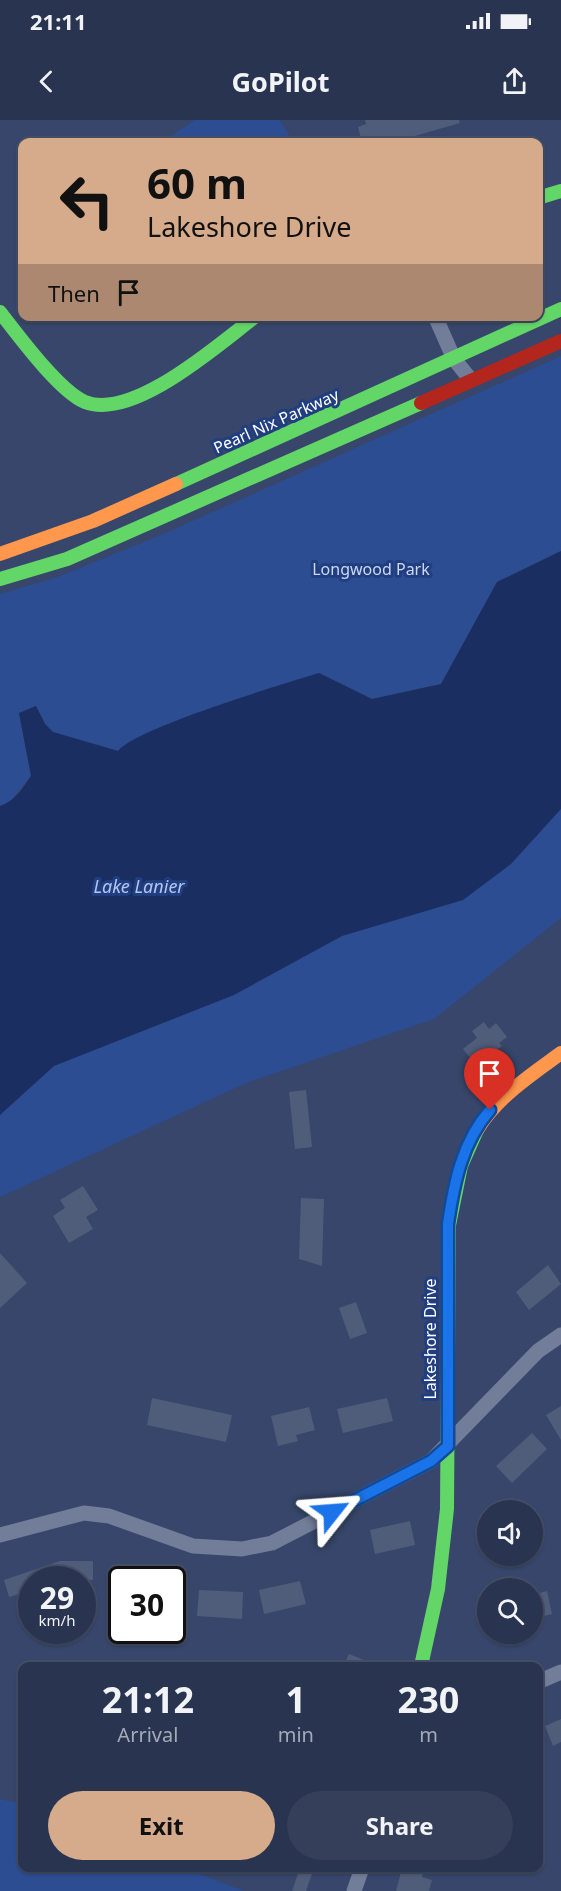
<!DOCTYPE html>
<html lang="en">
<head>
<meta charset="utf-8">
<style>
	body { margin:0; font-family:"Noto Sans",sans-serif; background:#353f5a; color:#f1f3f6; height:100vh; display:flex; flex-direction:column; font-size:22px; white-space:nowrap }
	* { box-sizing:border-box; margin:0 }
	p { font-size:20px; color:#a5aab7 }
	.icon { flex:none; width:33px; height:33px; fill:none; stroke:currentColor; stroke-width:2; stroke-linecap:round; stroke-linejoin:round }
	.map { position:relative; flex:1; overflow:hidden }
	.sheet { position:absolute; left:18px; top:1542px; width:525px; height:210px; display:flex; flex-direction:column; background:#293450; border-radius:12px; box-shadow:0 2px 4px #0004,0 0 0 2px #454f67 }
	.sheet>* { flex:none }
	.hud { position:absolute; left:18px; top:18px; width:525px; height:183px; border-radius:12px; box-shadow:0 2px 4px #0004,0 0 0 2px #454f67; background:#d6ab8b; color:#111; overflow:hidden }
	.fabs { position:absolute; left:477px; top:1380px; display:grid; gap:12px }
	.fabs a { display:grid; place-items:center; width:66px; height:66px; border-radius:50%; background:#293450; box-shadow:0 2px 4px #0004,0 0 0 2px #454f67; font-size:30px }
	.speed { position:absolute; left:18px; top:1446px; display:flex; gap:12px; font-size:30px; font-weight:700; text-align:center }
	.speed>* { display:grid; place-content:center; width:78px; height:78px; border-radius:50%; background:#293450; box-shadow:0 2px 4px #0004,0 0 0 2px #454f67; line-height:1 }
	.speed small { font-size:15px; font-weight:400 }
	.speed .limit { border:3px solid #111; border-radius:9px; background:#fff; color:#111 }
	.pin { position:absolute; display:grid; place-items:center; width:51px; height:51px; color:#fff; margin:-62px -26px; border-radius:50% 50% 50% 0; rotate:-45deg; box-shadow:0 0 6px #0007 }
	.pin .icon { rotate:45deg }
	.me { position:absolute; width:66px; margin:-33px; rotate:62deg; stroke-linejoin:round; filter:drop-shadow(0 0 4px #0008) }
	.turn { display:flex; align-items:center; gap:21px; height:126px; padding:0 30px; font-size:27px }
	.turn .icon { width:78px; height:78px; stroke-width:2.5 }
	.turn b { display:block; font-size:42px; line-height:51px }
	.then { display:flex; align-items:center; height:57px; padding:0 30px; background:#0003; gap:12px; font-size:22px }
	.eta { display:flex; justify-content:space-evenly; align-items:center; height:102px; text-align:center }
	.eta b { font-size:36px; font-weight:700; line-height:42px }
	.cta { display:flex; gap:12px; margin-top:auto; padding:12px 30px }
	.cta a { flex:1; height:69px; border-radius:36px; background:#d6ab8b; color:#111; font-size:24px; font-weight:700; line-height:69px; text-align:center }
	.cta a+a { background:#353f5a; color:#f1f3f6 }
	.status { display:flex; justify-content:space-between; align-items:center; height:42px; padding:0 30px; background:#293450; direction:ltr }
	.status svg { height:16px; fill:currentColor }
	header { display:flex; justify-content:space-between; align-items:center; height:78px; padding:0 30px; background:#293450; font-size:27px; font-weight:700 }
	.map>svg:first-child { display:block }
	.green { fill:#2d4d93 }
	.water { fill:#1a2e61 }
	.building { fill:#505d7a }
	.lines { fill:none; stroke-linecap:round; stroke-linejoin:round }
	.street { stroke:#727d99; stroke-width:15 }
	.fast { stroke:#63d668; stroke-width:14 }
	.slow { stroke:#ff974d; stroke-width:14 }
	.jam { stroke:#b3261e; stroke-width:14 }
	.route-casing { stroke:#114b97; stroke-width:15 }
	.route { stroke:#1a73e8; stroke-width:10 }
	.labels { text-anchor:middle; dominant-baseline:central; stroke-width:6; stroke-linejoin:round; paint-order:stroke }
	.street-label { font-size:16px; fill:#fff; stroke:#213e80 }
	.park-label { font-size:16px; fill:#cbd9f6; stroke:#213e80 }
	.water-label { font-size:18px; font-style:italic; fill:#b2c6ef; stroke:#213e80 }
</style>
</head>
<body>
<div class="status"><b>21:11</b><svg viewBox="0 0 49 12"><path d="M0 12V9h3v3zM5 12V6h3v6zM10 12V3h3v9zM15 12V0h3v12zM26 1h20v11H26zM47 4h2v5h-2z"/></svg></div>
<header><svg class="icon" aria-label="back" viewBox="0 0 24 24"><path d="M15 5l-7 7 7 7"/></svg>GoPilot<svg class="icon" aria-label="share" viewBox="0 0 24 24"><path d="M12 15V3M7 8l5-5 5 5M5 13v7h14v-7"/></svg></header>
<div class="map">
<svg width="561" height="1771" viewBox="0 0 561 1771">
	<rect width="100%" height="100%" fill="#37466a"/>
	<path class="green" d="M195,0H279L294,22H162Z
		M561,236V431L497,462L441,564L372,579L319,553L166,605L118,631L53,612L45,604L36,586L19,593L31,656L9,683L0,686V474L58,457L161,415Z
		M561,670V798L434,899L246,963L0,1077V972Z
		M0,1679L22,1684V1748H184L244,1771H0Z"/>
	<path class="water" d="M561,431V689L511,744L463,780L342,816L234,875L54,946L0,995V686C15,681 22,669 31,656L19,593L36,586L45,604L53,612L118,631C136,608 283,564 319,553L372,579L441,564L497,462Z"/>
	<path class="building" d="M365,0H459L460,3L394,22H362L358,7L366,4Z
		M484,902L489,909L496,903L507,917L499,923L502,926L475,944L463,929L477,918L472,911Z
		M306,970L312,1027L295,1029L289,972Z
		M83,1066L98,1090L86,1097L93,1109L69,1123L53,1096L65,1088L60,1080Z
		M301,1078L324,1079L322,1146L299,1139Z
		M0,1133L27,1163L0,1188Z
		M548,1145L561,1164L529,1190L516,1172Z
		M356,1182L367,1213L350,1219L339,1188Z
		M152,1278L232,1295L226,1322L147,1305Z
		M387,1278L393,1301L343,1313L337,1289Z
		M561,1286V1320L546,1295Z
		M309,1287L315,1310L296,1315L298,1321L278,1326L271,1296Z
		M532,1313L547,1329L512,1363L496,1346Z
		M410,1401L415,1425L375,1434L370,1410Z
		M60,1441H93V1460H32V1470L9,1477L4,1460Z
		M300,1461L306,1484L264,1494L259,1470Z
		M199,1470L243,1472L242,1499L197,1496Z
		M547,1471L552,1494L532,1499V1475Z
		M349,1534L379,1546H343Z
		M561,1599V1622L553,1626L545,1606Z
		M300,1748H314L306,1771H292Z
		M402,1748H424L422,1757L432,1760L429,1771H396Z"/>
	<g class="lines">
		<path class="street" d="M435,196L454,239L471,260
			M0,1415L84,1393L109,1396L193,1426L242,1429L272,1423L431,1341L538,1231L561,1215
			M538,1562L561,1552
			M354,1771L362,1748"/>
		<path class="fast" d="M538,78L561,71
			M0,192C18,215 59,271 85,282C133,301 219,224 256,196
			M176,364L561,189
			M0,459L67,439L421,283
			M421,1546L438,1469L447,1389L449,1105L461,1046L477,1010"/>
		<path class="slow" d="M0,434L93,401L176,364
			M477,1010C497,977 531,955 561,933"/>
		<path class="jam" d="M421,283L561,221"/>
	</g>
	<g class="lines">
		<defs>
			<path id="route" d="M332,1392L431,1341L448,1326V1104C454,1063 462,1022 490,990"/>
		</defs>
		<use href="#route" class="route-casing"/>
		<use href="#route" class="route"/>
	</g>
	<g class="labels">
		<g class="street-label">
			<text transform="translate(276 301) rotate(-24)">Pearl Nix Parkway</text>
			<text transform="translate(430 1219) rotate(-90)">Lakeshore Drive</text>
		</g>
		<g class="park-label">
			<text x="371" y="449">Longwood Park</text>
		</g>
		<g class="water-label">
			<text x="139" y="766">Lake Lanier</text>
		</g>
	</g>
</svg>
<div class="fabs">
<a><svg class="icon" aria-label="sound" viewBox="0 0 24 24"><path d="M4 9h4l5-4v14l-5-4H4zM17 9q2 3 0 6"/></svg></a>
<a><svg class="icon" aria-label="search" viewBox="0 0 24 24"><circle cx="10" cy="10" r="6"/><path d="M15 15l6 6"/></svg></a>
</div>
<div class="speed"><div>29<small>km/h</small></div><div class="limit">30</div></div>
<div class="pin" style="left:490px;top:990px;background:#d93025"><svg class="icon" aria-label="arrive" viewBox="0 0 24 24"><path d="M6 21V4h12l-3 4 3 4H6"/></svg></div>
<svg class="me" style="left:332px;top:1392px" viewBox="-20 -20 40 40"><path d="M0-17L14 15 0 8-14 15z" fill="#1a73e8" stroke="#fff" stroke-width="4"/></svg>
<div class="hud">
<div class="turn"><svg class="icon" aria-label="left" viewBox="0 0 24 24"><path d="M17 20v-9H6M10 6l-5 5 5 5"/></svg><div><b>60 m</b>Lakeshore Drive</div></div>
<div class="then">Then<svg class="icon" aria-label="arrive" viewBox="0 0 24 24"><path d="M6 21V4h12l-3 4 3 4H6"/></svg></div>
</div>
<section class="sheet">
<div class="eta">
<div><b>21:12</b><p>Arrival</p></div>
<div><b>1</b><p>min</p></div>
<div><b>230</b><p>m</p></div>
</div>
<div class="cta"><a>Exit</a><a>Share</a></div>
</section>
</div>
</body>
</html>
